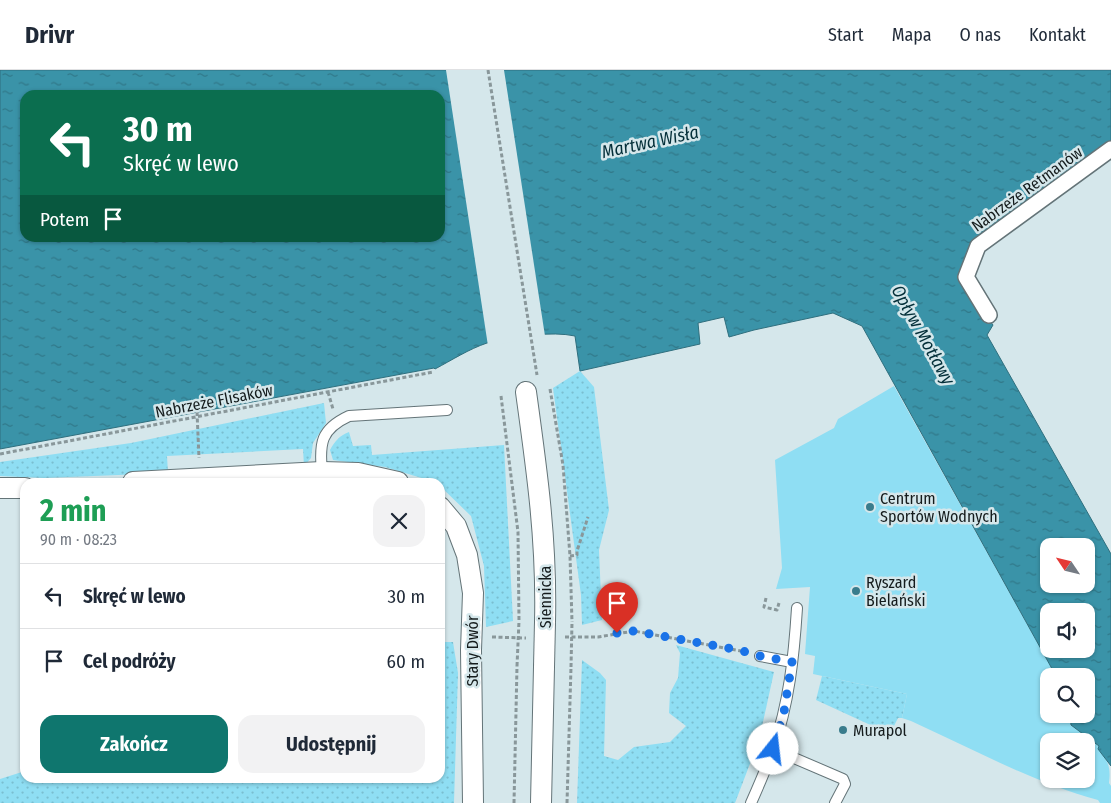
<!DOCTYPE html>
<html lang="pl">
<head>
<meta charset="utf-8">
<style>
	body { margin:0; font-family:"Fira Sans Condensed",sans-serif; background:#f2f2f3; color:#1f2937; height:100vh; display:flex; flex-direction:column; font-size:19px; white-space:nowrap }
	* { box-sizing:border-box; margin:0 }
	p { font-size:16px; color:#747a83 }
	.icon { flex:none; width:28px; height:28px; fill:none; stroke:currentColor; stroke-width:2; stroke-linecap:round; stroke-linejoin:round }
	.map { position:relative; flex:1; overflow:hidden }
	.drawer { position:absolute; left:20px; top:408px; width:425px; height:305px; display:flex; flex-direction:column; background:#fff; border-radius:15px; box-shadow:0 1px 4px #0004 }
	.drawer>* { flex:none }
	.guide { position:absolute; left:20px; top:20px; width:425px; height:152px; border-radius:15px; box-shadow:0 1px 4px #0004; background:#0b6e4f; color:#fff; overflow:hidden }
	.needle { width:32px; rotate:305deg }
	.controls { position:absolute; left:1040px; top:468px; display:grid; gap:10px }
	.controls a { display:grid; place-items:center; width:55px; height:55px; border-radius:10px; background:#fff; box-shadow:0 1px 4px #0004; font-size:25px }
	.pin { position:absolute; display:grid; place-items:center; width:42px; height:42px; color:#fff; margin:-51px -21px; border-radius:50% 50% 50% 0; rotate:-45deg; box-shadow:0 0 5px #0007 }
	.pin .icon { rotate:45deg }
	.me { position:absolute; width:55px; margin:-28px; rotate:16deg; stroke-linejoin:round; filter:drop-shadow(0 0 4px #0008) }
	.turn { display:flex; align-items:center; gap:18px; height:105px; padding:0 20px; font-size:22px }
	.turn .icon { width:65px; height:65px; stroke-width:2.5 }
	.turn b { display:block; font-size:35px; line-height:42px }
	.then { display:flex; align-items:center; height:48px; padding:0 20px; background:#0003; gap:10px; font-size:19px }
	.round { display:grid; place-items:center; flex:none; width:52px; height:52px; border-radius:15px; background:#f2f2f3 }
	.summary { display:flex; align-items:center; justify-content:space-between; height:85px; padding:0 20px }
	h1 { font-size:30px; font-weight:700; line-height:38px; color:#1e9e55 }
	.cta { display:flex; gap:10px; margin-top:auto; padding:10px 20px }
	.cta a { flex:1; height:58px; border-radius:15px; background:#0f766e; color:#fff; font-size:20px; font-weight:700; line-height:58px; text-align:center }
	.cta a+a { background:#f2f2f3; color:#1f2937 }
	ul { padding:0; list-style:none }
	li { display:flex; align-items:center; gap:15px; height:65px; padding:0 20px; border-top:1px solid #e0e1e3 }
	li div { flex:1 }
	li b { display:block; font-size:19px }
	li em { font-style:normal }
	header { display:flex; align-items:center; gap:30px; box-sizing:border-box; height:70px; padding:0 25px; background:#fff; border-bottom:1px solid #e0e1e3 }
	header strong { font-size:24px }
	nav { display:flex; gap:28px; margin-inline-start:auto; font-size:18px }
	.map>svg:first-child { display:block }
	.grass { fill:url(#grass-dots) }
	.garden { fill:#8fdef3; fill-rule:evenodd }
	.water { fill:url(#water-ripples); stroke:#2f6f7e; fill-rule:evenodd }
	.pier { fill:#d5e7eb }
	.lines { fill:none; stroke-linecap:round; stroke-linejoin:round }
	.service-casing { stroke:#647478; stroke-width:12 }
	.pedestrian-casing { stroke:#647478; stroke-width:18 }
	.minor-casing { stroke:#647478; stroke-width:22 }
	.path { stroke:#89979a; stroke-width:3; stroke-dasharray:4 2.5; stroke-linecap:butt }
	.service { stroke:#fff; stroke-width:10 }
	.pedestrian { stroke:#fff; stroke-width:15 }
	.minor { stroke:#fff; stroke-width:20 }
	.minor-bridge-casing { stroke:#647478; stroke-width:22; stroke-linecap:butt }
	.path-bridge { stroke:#89979a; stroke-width:3; stroke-dasharray:4 2.5; stroke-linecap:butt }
	.minor-bridge { stroke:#fff; stroke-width:20 }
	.route { stroke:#1a73e8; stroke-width:9; stroke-dasharray:0 16.2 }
	.poi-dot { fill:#397c8c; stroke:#d5e7eb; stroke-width:2 }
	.labels { text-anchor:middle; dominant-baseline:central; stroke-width:5; stroke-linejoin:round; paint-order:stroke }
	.street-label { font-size:16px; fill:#141b1c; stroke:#d5e7eb }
	.poi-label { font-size:16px; fill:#141b1c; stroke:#d5e7eb; text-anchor:start }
	.water-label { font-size:18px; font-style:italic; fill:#042f39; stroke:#d5e7eb }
</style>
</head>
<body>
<header>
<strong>Drivr</strong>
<nav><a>Start</a><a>Mapa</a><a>O nas</a><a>Kontakt</a></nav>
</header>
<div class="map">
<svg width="1111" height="733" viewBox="0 0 1111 733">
	<defs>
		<pattern id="grass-dots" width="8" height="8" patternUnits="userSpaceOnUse" patternTransform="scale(1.25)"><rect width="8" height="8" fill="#8fdef3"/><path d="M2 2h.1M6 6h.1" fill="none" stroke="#7abed0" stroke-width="1.8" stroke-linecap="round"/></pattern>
		<pattern id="water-ripples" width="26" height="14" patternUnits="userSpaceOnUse" patternTransform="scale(1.25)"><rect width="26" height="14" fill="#3a93a8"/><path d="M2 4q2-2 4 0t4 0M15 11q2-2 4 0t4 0" fill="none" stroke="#307788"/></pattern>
	</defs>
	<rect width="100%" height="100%" fill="#d5e7eb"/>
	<path class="grass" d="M580,301L594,317L609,440L599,480L602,550L582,555L581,525L553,318Z
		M324,333L326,353L313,373L311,388L304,396L303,379L167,386L168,403L44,408L0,406V392L131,373Z
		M349,362L353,376L371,375L372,385L504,375L513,551L486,557L484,496L471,446L440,416V412H435L385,397L333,390L330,380C335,371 339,366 349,362Z
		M440,572H453L458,603L454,733H0V709L25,701V708H440Z
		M676,575L774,602L759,670L735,733H577L582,590L600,603L606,610L604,686L618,690L634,677L670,672L686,656L669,643L670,623L678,608L680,583Z
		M822,606L907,624L902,648H898L890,664L816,630Z"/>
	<path class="garden" d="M894,316L1056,606H1049V644H1070L1071,655L1099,676V679C1108,692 1111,696 1109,713L1111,716V733H1100L1098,730C1032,712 973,679 911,651L902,648L907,624L813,604L815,586L805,584L810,517L776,519L782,498L775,390L834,358L838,349ZM1049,671H1086V709H1049Z"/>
	<path class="water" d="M0,0H1111V75L975,174L962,210L987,252L990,251L993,255L987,265L1111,484V696L1098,679L1099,676L1071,655L1070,644H1086V606H1056L862,256L833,243L754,260L729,267L724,247L698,253L700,274L580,301L575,266C553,261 511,266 487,273C469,279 452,290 435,299L434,298L0,379ZM25,25H440V168H25ZM1049,476H1086V514H1049ZM1049,541H1086V579H1049Z"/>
	<path class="pier" d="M446,0H504L545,266L488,276Z"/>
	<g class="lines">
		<defs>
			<path id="service" d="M322,402C319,373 321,359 349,346L447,340
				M760,586L792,592
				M773,679L843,709L845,714L835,733
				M751,733C759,715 767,697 773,679C789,634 794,586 797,538"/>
			<path id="pedestrian" d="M989,245L966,207L978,176L1111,79"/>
			<path id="minor" d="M526,322C537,401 547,472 545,552
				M133,412L322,402L358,403L398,412
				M0,418H25
				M440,437L456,456L467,485L473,523L471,580L473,733
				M541,733L544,597"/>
		</defs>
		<use href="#service" class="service-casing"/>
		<use href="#pedestrian" class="pedestrian-casing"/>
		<use href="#minor" class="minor-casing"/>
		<path class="path" d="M488,0L537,305
			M550,319L563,395L570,486L572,552
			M328,322L333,339
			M501,326L518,462L519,551
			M197,342L199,388
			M0,384L433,302
			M570,486L577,485V481L588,447
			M766,528L764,537L777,540L779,533
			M492,567L526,568
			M565,567H598L634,561L746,582
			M514,733L517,596
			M567,733L571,597"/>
		<use href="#service" class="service"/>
		<use href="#pedestrian" class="pedestrian"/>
		<use href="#minor" class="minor"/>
		<defs>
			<path id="minor-bridge" d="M544,597L545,552"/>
		</defs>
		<use href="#minor-bridge" class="minor-bridge-casing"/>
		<path class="path-bridge" d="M517,596L519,551
			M571,597L572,552"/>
		<use href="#minor-bridge" class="minor-bridge"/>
	</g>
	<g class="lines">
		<path class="route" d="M617,563L634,561L739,580L760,586L792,592L784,642L773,679"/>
	</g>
	<g class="poi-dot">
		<circle cx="870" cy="437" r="5"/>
		<circle cx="856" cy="521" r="5"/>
		<circle cx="843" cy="660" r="5"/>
	</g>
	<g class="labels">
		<g class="street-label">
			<text transform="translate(1027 119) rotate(-36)">Nabrzeże Retmanów</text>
			<text transform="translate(214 331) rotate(-11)">Nabrzeże Flisaków</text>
			<text transform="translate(545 527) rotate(-90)">Siennicka</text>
			<text transform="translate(472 581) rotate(-90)">Stary Dwór</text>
		</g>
		<g class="poi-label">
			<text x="880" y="428">Centrum<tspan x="880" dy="18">Sportów Wodnych</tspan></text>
			<text x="866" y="512">Ryszard<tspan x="866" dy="18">Bielański</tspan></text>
			<text x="853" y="660">Murapol</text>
		</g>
		<g class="water-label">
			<text transform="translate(650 72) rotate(-12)">Martwa Wisła</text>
			<text transform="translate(923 265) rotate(61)">Opływ Motławy</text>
		</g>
	</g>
</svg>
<div class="controls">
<a><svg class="needle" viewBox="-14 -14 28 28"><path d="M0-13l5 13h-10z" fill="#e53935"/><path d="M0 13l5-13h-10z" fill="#747a83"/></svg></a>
<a><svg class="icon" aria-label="sound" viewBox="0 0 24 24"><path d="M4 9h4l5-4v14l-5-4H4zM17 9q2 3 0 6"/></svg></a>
<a><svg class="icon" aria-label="search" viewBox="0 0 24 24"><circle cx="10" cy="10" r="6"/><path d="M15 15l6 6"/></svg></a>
<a><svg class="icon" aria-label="layers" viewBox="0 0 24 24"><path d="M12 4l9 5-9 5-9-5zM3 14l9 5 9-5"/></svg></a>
</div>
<div class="pin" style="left:617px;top:563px;background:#d93025"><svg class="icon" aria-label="arrive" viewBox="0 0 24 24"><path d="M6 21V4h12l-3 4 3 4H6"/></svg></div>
<svg class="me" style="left:773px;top:679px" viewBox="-20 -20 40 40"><circle r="19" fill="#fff"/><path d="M0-13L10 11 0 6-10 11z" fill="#1a73e8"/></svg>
<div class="guide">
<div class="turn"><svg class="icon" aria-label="left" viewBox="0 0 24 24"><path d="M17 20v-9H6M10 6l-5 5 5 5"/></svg><div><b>30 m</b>Skręć w lewo</div></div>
<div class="then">Potem<svg class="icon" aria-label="arrive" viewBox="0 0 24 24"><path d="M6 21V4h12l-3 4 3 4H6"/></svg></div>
</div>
<section class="drawer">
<div class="summary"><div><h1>2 min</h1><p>90 m · 08:23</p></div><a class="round"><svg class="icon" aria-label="close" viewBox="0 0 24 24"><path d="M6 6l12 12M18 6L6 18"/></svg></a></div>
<ul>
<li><svg class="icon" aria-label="left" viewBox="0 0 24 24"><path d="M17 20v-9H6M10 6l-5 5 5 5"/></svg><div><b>Skręć w lewo</b></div><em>30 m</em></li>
<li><svg class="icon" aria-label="arrive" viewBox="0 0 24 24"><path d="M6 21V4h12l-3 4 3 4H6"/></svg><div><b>Cel podróży</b></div><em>60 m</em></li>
</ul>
<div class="cta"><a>Zakończ</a><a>Udostępnij</a></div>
</section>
</div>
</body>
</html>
